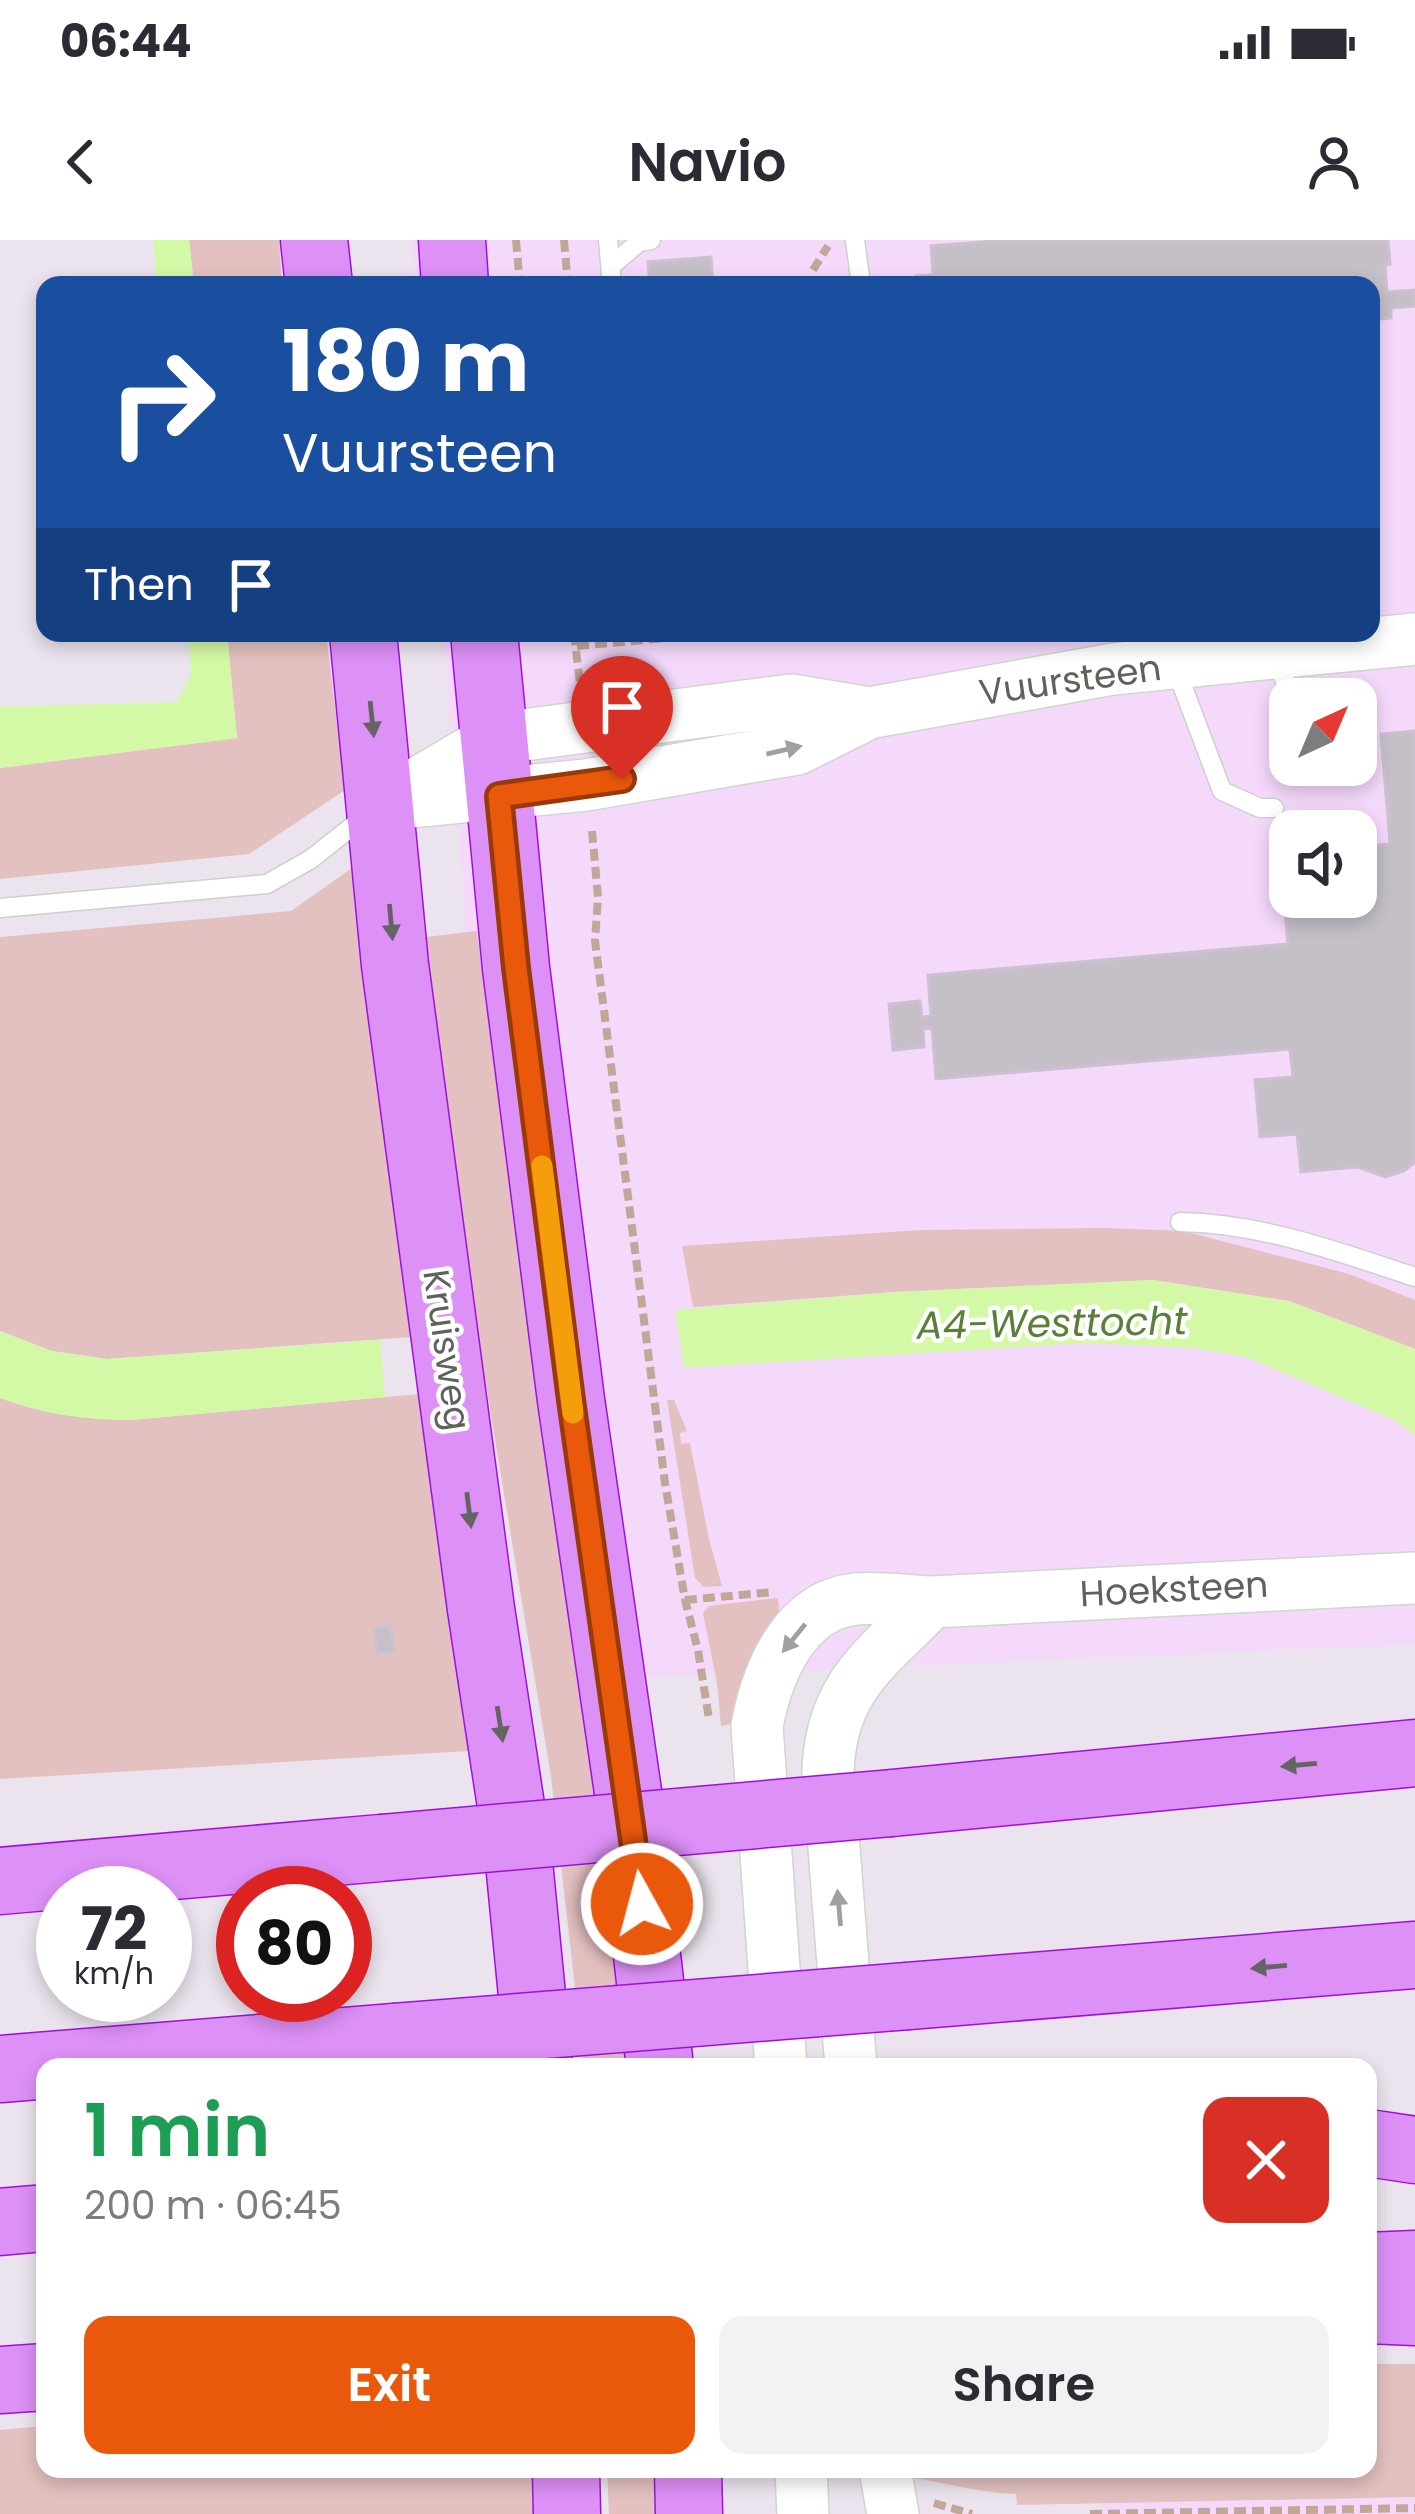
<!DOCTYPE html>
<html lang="en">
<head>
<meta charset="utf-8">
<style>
	body { margin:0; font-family:Poppins,sans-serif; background:#f2f2f3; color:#2b2b33; height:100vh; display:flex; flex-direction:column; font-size:45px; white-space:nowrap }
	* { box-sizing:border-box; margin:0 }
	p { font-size:39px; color:#7c7c81 }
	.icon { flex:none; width:66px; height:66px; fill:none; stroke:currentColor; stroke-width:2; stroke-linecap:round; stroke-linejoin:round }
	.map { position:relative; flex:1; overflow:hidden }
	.panel { position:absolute; left:36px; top:1818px; width:1341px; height:420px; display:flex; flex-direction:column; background:#fff; border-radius:24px; box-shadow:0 6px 18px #0003 }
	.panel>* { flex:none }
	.hud { position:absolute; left:36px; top:36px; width:1344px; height:366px; border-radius:24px; box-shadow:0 6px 18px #0003; background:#1a4fa0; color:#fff; overflow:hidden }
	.needle { width:78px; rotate:44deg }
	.fabs { position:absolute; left:1269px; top:438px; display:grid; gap:24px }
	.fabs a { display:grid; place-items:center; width:108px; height:108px; border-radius:24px; background:#fff; box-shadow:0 6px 18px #0003; font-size:60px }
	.speed { position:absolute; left:36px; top:1626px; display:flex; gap:24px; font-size:60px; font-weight:700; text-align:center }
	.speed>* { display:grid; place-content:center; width:156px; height:156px; border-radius:50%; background:#fff; box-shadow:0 6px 18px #0003; line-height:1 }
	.speed small { font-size:30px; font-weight:400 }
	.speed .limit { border:18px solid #d22; background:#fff; color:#111 }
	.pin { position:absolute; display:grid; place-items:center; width:102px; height:102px; color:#fff; margin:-123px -51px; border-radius:50% 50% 50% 0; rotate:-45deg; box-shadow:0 0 12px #0007 }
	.pin .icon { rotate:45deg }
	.me { position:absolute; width:132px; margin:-66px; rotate:353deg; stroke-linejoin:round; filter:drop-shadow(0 0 9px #0008) }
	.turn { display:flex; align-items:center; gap:42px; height:252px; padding:0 48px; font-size:54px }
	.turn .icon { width:156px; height:156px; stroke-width:2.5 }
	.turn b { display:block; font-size:84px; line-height:102px }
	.then { display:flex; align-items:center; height:114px; padding:0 48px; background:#0003; gap:24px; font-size:45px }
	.round { display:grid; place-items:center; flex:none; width:126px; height:126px; border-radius:24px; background:#f2f2f3 }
	.head { display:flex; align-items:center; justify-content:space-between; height:204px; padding:0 48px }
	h1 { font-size:72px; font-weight:600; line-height:90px; color:#1e9e55 }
	.action { display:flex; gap:24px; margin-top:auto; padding:24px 48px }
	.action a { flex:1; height:138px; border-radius:24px; background:#ea580c; color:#fff; font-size:48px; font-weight:600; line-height:138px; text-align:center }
	.action a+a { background:#f2f2f3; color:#2b2b33 }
	.status { display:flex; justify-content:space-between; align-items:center; height:84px; padding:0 60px; background:#fff; direction:ltr }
	.status svg { height:33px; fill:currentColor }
	header { display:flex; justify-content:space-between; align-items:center; height:156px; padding:0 48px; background:#fff; font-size:54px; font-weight:600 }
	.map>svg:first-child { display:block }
	.commercial { fill:#f4d9fb; fill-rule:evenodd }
	.green { fill:#e3c1c0 }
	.water { fill:#d4f9a6 }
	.building { fill:#c5c0c8; stroke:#ccc1d1; stroke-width:3 }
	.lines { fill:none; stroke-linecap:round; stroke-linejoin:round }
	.lane-casing { stroke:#cdd1cb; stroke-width:21 }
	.secondary-casing { stroke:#d0d5cd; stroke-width:54 }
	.highway-casing { stroke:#a20ee1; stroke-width:69 }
	.path { stroke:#c3a69a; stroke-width:8; stroke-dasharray:12 6; stroke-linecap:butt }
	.lane { stroke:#fff; stroke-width:18 }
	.secondary { stroke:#fff; stroke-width:51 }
	.highway { stroke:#dd90f6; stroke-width:66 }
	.highway-bridge-casing { stroke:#a20ee1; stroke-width:69; stroke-linecap:butt }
	.highway-bridge { stroke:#dd90f6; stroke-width:66 }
	.oneway { fill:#646463 }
	.oneway2 { fill:#9ea19d }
	.route-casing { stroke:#983908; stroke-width:30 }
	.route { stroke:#ea580c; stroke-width:21 }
	.slow { stroke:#f59e0b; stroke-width:21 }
	.labels { text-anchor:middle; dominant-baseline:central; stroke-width:9; stroke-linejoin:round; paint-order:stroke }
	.street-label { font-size:36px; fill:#5e625b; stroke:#fff }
	.water-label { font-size:39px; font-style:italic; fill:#598036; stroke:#fff }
</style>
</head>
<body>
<div class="status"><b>06:44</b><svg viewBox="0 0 49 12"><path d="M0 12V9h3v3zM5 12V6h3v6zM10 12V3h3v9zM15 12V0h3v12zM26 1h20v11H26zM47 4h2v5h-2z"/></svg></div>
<header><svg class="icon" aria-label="back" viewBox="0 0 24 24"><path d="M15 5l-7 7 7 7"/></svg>Navio<svg class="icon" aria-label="person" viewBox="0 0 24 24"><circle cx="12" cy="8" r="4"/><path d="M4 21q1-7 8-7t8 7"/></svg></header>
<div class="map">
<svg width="1415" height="2274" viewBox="0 0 1415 2274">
	<rect width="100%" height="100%" fill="#ebe3ed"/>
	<path class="commercial" d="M412,0H1415V1404L578,1440L487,960L443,393H1371V45H415ZM1290,459H1356V525H1290ZM1290,591H1356V657H1290Z
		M1415,2214V2274H1100L1121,2229H1368Z"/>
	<path class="green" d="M189,0H279L282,45H194Z
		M227,393H326L345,550L249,614L0,639V528L237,498Z
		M352,628L387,923L411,1097L107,1119L52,1111L0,1091V697L291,671Z
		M477,691C523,1071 589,1447 627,1827H584L551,1536L476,1085L442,844L426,697Z
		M1107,988L1183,991L1349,1034L1415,1060V1109L1289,1061L1153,1040L895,1052L693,1067L682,1006L921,990Z
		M420,1154L485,1510L0,1539V1158C42,1174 86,1180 131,1180Z
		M667,1160H674L687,1191L680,1193L681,1204L690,1203L709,1299L722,1346L704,1347L695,1338Z
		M778,1358L780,1382L745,1482L721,1486L717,1443L703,1373L709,1366Z
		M1368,2124H1415V2257L1017,2265L1016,2254C980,2253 948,2243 913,2238L912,2229H1368Z
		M45,2186V2229H542L544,2274H0V2190Z
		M607,2229H655L657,2274H609Z"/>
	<path class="water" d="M153,0H189L194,45H157Z
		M188,393H227L237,498L0,528V467L177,462L191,434Z
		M1153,1040L1289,1061L1415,1109V1195L1392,1179L1246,1117L1193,1108L1086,1103L684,1128L675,1070L895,1052Z
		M0,1091L52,1111L107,1119L380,1100L385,1157L131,1180C86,1180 43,1174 0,1158Z"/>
	<path class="building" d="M1008,0H1388L1390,24L1385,25L1387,52L1415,50V66L1391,68V78L1371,80V45H916V36L933,35L931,6Z
		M711,17L713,45H650L648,22Z
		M1415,491V922L1404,931L1385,937L1358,927L1301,932L1297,894L1260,897L1255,840L1293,837L1290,809L936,839L932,788L923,789L924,807L893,810L889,764L920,761L922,777L931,776L928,735L1288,704L1280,613H1290V657H1356V607L1390,604L1381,494Z
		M390,1386L394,1411L378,1413L374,1388Z"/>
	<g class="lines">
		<defs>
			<path id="lane" d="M608,0L612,45
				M855,0L861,45
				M611,26L639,2L651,0
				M1278,418L1290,459
				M1176,429L1222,551L1260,568H1274
				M0,668L267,644L311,619L368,574
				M1180,982C1260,983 1339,1012 1415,1037"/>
			<path id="secondary" d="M391,559L493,499L791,460L869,473
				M380,565L586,545L797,509L869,473L1113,429L1415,399
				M781,1827L757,1486C767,1433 794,1365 856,1359C880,1357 907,1361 932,1362L1415,1338
				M851,1827L828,1531C831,1446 877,1418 932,1362
				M801,2229L803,2274
				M885,2229L893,2274"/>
			<path id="highway" d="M314,0L319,45
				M452,0L455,45
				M363,393L395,725L481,1369L518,1612L539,1827
				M484,393L516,728L571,1160L628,1552L660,1827
				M892,1563L1415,1513
				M0,1641L381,1608
				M908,1756L1415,1715
				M0,1829L395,1797
				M1368,1903L1415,1910
				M0,1982L45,1978
				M1368,2026L1415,2024
				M1368,2070L1415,2072
				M0,2140L45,2137
				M566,2229L567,2274
				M688,2229L689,2274"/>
		</defs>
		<use href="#lane" class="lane-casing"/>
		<use href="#secondary" class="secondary-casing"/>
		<use href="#highway" class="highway-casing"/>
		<path class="path" d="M516,0L520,45
			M564,0L568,45
			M813,30L828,6
			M574,393L580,444
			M577,406L666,398L665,393
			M592,591L598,657L595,701L665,1243L685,1360L698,1410L709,1479
			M685,1360L773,1352
			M934,2263L972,2274
			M1090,2274L1415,2268"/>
		<use href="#lane" class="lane"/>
		<use href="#secondary" class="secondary"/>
		<use href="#highway" class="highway"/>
		<defs>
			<path id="highway-bridge" d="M381,1608L892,1563
				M395,1797L908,1756"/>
		</defs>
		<use href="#highway-bridge" class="highway-bridge-casing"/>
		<use href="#highway-bridge" class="highway-bridge"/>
	</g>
	<defs><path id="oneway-solid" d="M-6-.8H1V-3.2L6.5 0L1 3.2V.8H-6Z" transform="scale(3)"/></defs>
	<g class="oneway">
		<use href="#oneway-solid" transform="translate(372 479) rotate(84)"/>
		<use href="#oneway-solid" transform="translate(391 682) rotate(85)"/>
		<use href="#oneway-solid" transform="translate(469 1270) rotate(83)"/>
		<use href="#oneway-solid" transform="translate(500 1484) rotate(81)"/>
		<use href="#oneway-solid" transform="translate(1299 1525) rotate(175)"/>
		<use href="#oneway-solid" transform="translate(1269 1727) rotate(175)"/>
	</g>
	<g class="oneway2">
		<use href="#oneway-solid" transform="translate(784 510) rotate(-13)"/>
		<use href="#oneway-solid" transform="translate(794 1398) rotate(129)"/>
		<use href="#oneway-solid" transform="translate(839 1668) rotate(-95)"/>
	</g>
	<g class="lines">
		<defs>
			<path id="route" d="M622,539L499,556L516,728L571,1160L642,1664"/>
		</defs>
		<use href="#route" class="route-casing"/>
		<use href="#route" class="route"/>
		<path class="slow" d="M542,926L573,1173"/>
	</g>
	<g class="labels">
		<g class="street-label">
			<text transform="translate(1070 440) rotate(-8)">Vuursteen</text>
			<text transform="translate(447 1110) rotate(82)">Kruisweg</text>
			<text transform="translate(1174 1349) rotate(-3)">Hoeksteen</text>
		</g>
		<g class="water-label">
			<text transform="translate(1052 1083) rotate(-1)">A4-Westtocht</text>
		</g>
	</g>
</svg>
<div class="fabs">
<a><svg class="needle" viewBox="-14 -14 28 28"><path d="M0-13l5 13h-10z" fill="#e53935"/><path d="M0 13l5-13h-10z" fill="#7c7c81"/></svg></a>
<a><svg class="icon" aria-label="sound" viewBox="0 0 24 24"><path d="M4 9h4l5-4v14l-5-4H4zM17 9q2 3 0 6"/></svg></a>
</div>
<div class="speed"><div>72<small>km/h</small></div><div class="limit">80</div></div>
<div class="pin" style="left:622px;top:539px;background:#d93025"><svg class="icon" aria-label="arrive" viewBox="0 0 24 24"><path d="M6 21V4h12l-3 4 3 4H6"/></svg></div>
<svg class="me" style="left:642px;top:1664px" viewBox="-20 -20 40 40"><circle r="17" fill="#ea580c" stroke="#fff" stroke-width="3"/><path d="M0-11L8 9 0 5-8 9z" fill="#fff"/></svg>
<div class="hud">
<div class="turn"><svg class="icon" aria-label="right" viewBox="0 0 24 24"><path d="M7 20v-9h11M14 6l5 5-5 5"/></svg><div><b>180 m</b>Vuursteen</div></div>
<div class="then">Then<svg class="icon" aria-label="arrive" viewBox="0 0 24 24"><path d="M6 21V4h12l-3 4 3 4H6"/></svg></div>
</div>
<section class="panel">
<div class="head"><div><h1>1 min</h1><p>200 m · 06:45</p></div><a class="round" style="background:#d93025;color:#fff"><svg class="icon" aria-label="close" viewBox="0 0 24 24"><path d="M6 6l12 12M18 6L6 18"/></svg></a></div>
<div class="action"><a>Exit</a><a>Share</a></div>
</section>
</div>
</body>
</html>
